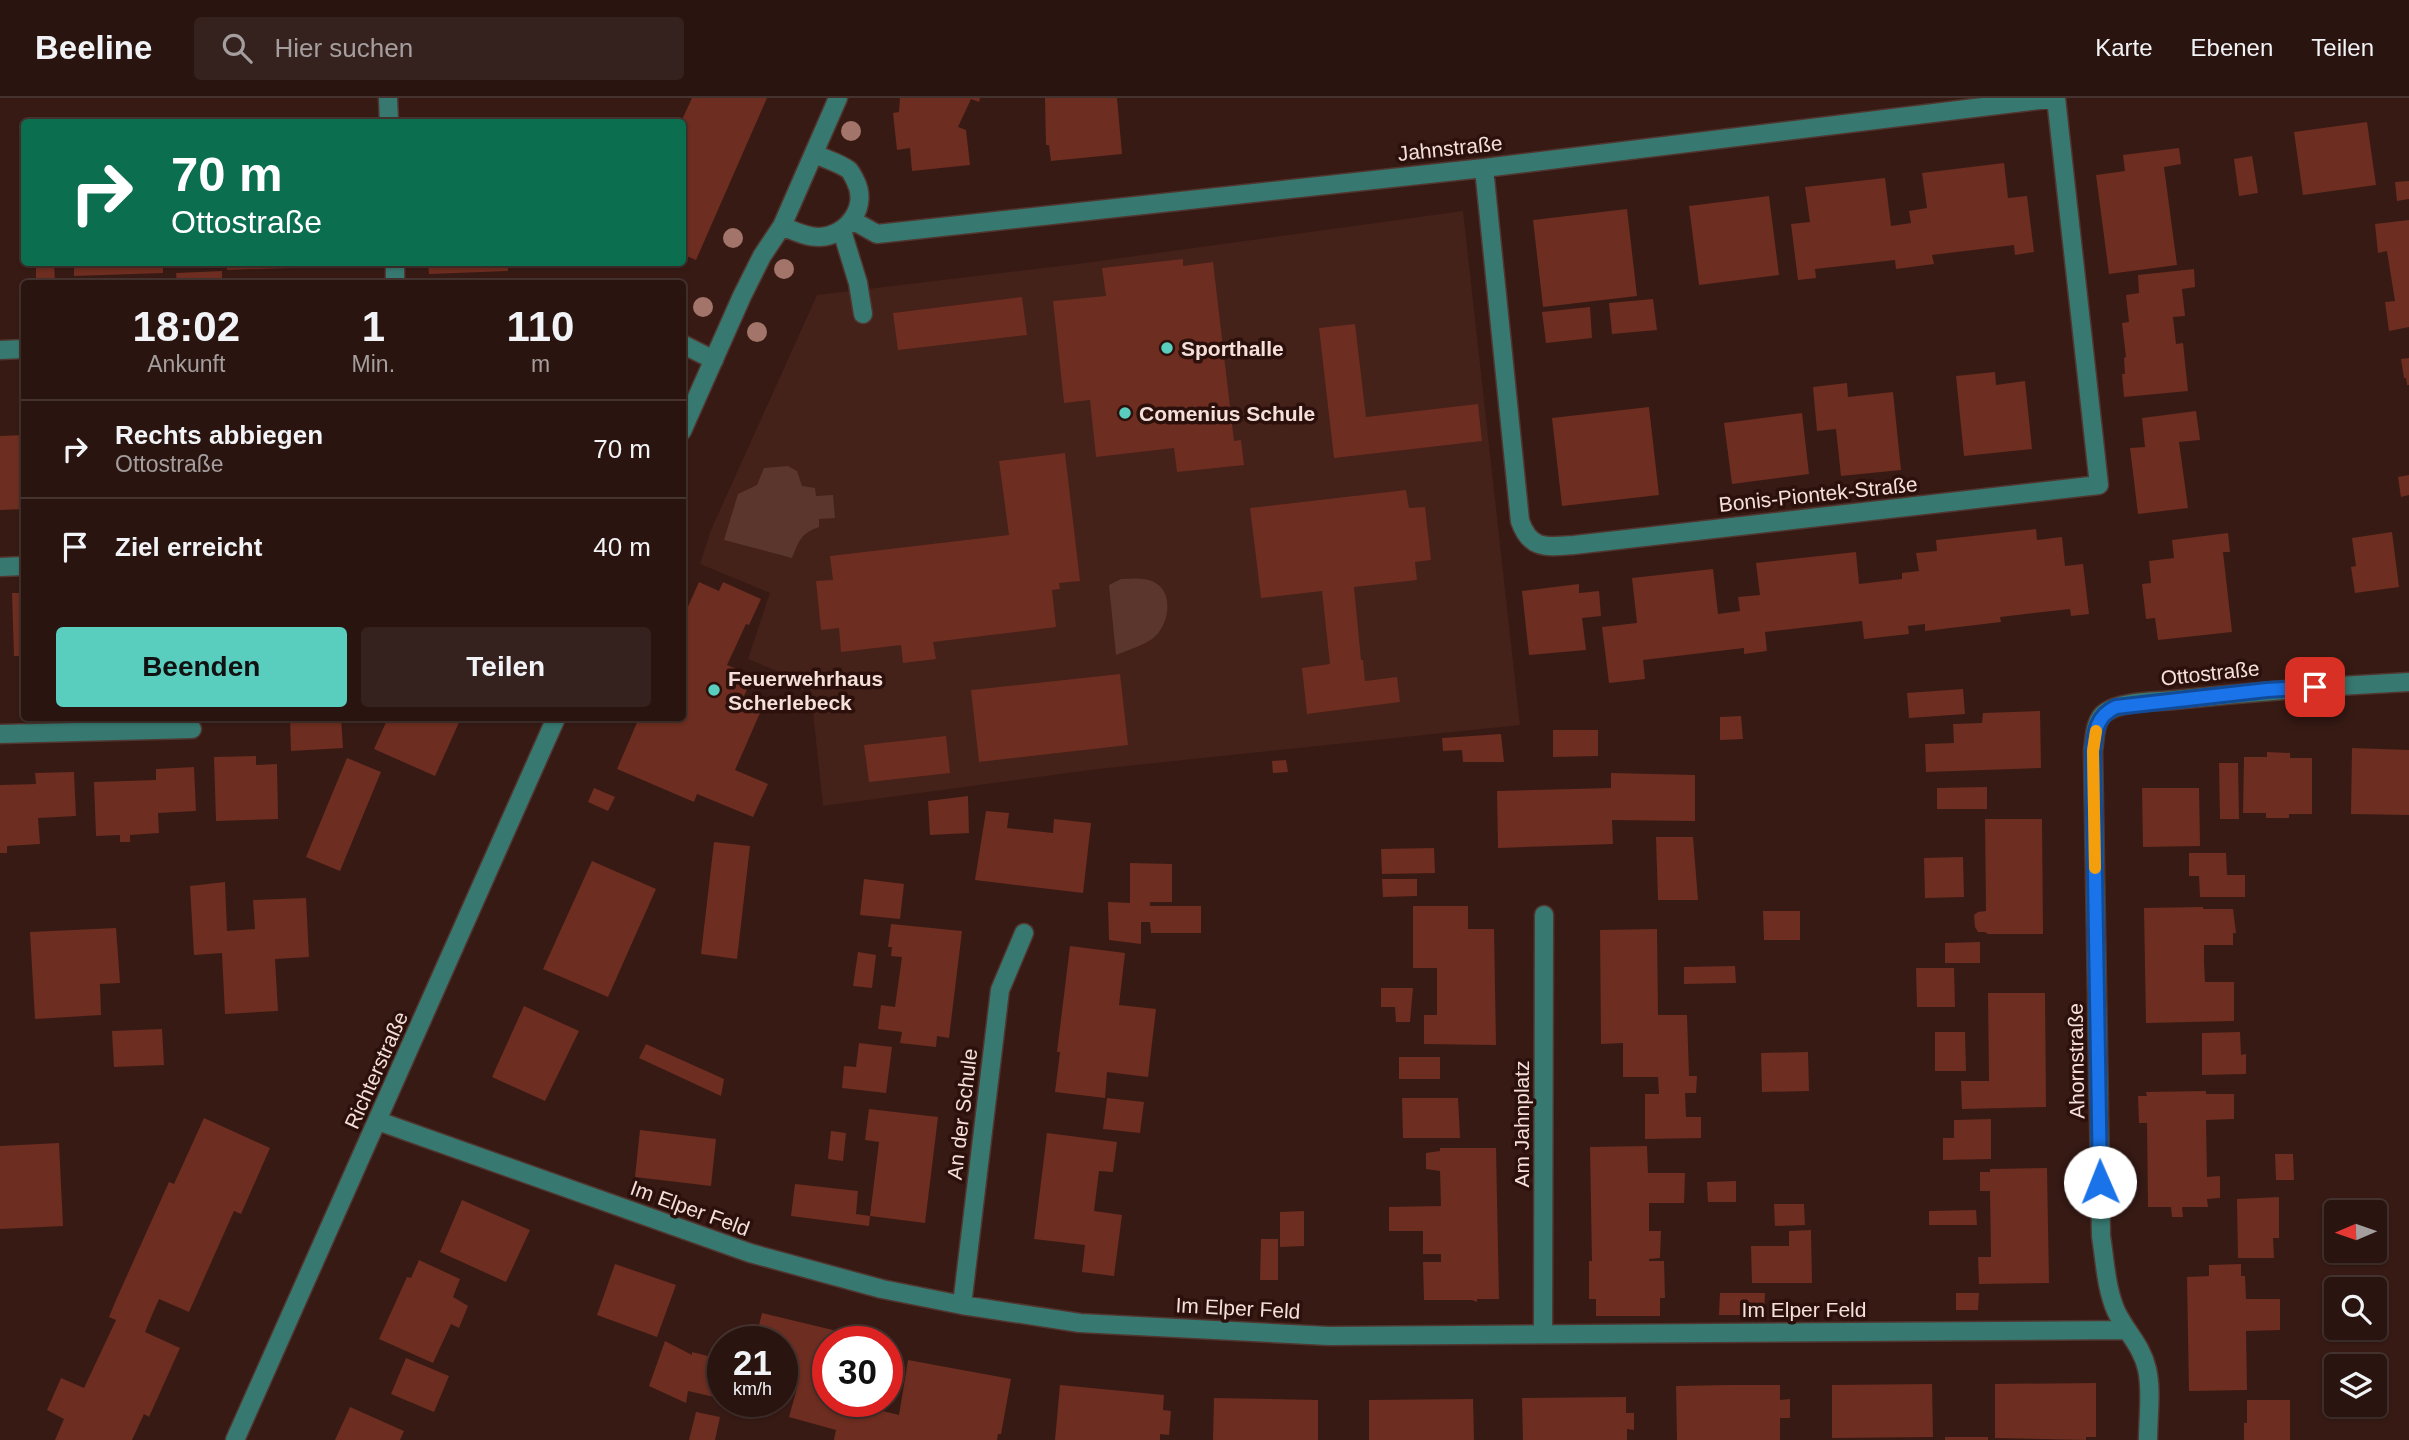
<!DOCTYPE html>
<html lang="de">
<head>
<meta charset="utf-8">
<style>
	body { margin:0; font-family:Arial,sans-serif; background:#35211d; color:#f1f3f6; height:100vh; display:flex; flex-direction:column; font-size:26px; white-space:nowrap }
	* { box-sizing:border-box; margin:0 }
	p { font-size:23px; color:#a59e9e }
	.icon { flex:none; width:38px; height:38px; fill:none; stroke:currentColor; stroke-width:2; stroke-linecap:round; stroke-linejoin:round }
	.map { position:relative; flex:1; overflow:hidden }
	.panel { position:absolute; left:21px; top:182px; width:665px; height:441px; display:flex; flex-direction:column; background:#29140f; border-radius:7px; box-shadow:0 2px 5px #0004,0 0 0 2px #45332f }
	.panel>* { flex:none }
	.hud { position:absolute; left:21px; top:21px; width:665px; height:147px; border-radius:7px; box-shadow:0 2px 5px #0004,0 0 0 2px #45332f; background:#0b6e4f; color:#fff; overflow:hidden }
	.needle { width:46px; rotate:268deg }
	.fabs { position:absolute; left:2324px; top:1102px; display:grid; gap:14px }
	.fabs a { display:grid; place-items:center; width:63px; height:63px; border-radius:7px; background:#29140f; box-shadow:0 2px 5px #0004,0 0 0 2px #45332f; font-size:35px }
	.speed { position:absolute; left:707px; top:1228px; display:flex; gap:14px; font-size:35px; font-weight:700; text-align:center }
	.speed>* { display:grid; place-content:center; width:91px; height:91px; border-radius:50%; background:#29140f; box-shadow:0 2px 5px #0004,0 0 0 2px #45332f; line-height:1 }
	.speed small { font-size:18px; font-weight:400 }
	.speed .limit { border:10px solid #d22; background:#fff; color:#111 }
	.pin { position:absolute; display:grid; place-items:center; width:60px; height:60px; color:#fff; margin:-30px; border-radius:14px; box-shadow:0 4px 10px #0006 }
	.me { position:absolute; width:77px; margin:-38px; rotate:359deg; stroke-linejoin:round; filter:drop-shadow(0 0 5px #0008) }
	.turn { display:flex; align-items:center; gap:24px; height:147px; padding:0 35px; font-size:32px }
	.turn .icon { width:91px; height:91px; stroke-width:2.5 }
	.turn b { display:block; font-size:49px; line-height:60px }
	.eta { display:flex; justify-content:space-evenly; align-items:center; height:119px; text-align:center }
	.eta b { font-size:42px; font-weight:700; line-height:49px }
	.action { display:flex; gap:14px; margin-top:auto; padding:14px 35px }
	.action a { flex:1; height:80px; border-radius:7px; background:#59cebe; color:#111; font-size:28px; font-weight:700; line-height:80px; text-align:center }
	.action a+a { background:#35211d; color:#f1f3f6 }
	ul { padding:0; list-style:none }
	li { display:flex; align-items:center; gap:21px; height:98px; padding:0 35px; border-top:2px solid #45332f }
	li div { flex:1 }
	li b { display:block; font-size:26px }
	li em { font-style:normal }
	header { display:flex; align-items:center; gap:42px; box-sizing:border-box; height:98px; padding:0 35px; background:#29140f; border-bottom:2px solid #45332f }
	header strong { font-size:33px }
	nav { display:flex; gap:38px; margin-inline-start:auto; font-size:24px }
	.search { width:490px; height:63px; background:#35211d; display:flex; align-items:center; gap:18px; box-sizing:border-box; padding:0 24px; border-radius:7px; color:#a59e9e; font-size:26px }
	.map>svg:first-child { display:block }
	.built { fill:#442119 }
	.green { fill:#5b362d }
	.building { fill:#6d2d20 }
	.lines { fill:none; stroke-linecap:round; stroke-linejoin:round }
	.minor-casing { stroke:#513630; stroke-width:21 }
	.minor { stroke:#377970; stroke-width:18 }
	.tree { fill:#a37469 }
	.route-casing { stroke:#114b97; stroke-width:18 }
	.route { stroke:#1a73e8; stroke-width:12 }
	.slow { stroke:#f59e0b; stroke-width:12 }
	.poi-dot { fill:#59cebe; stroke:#2c100b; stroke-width:2.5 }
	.labels { text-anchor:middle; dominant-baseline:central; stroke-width:7; stroke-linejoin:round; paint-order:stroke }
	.street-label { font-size:21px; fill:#f4dfda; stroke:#2c100b }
	.poi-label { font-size:21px; font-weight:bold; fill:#f4dfda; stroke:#2c100b; text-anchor:start }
</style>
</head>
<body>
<header>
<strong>Beeline</strong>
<div class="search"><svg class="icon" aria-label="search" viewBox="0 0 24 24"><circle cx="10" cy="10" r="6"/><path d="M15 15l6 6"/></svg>Hier suchen</div>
<nav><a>Karte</a><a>Ebenen</a><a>Teilen</a></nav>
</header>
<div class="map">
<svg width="2409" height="1342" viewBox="0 0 2409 1342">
	<rect width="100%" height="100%" fill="#371a14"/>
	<path class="built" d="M1463,113L1520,627L1098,671L823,708L810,587L748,561L770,495L700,466L711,432L817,197L1077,166Z"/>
	<path class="green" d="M788,368L797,373L802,388L815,390L816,398L833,397L835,420L819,421V429C801,435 799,443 792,460L724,442L738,396L757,387L764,370Z
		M1121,481C1132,481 1144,479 1154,484C1175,494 1169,529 1152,541C1142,548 1128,552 1116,557L1109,487Z"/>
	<path class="building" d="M692,0H767L696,162L682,156L681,24Z
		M900,0H980L979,4L971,1L958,29L966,32L970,67L912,73L910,50L897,52L893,15L899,14Z
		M1045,0H1117L1122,56L1051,63L1049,47H1046Z
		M2367,24L2376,87L2303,97L2294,34Z
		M2179,50L2181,66L2164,69L2177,167L2109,176L2096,77L2125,73L2123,57Z
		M2252,58L2258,95L2239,98L2234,61Z
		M2004,65L2008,100L2027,98L2034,154L2015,157L2014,147L1932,157L1934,166L1896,171L1895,162L1815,171L1816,180L1798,182L1791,126L1810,124L1805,89L1885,80L1891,128L1911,125L1909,113L1927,110L1922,75Z
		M2409,83V101L2397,103L2395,84Z
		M1769,98L1779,177L1699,187L1689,108Z
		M1627,111L1637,198L1543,209L1533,122Z
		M2409,122V229L2389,233L2385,204L2395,203L2387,153L2378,155L2375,126Z
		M1183,161V168L1213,164L1234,343L1241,342L1244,367L1177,374L1174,350L1096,359L1090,302L1064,305L1053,203L1106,198L1102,170Z
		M36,164H54L55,186H36Z
		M74,164H187V167L163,168V175L74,178Z
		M227,164H324V169L227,172Z
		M428,164H508V173L429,176Z
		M2194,171L2195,189L2182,191L2185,218L2173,219L2176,246L2183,245L2188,293L2124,299L2122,276H2125L2124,260L2126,259L2122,225L2129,224L2126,197L2139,195L2138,177Z
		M222,173V186H177L176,175Z
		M1022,199L1027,237L898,252L893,215Z
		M1653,201L1657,232L1612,236L1609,205Z
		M1590,209L1592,240L1546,245L1542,214Z
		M1355,226L1366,319L1478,306L1482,343L1334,360L1319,230Z
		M2409,260V287H2407L2406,280H2404L2401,261Z
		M1995,274L1996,287L2025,283L2032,351L1964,358L1956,278Z
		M1847,285L1848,299L1893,294L1901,372L1841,378L1836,331L1817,333L1813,289Z
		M1649,309L1659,397L1562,408L1552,320Z
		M2196,313L2200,342L2179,344L2188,410L2138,416L2130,350L2145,349L2142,320Z
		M1802,315L1809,376L1732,386L1724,325Z
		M24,337V411L0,412V338Z
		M1065,355L1080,483L1059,485L1060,491L1052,492L1056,529L933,544L936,561L903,565L901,547L841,554L839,530L821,532L816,483L833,482L830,458L1009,437L999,363Z
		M2409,377V397L2401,399L2398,379Z
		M1406,392L1409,410L1425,409L1431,462L1415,464L1417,482L1354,489L1361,562H1363L1365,583L1397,579L1400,604L1307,616L1302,570L1330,566L1322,493L1261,500L1250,410Z
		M2036,431L2037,442L2062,439L2065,468L2083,466L2089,516L2071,518L2070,511L2000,519L2001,524L1925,533V526L1908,528L1909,536L1864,541L1862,523L1765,534L1767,553L1744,556V550L1643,562L1645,581L1609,585L1602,529L1637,525L1632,480L1713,471L1718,516L1740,513L1738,499L1760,497L1756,465L1856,454L1859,486L1902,481V475L1919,473L1916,455L1937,453L1936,442Z
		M2392,434L2399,489L2355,495L2351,469L2356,468L2352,440Z
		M2228,435L2230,454H2223L2232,534L2158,542L2155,520L2146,521L2142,486L2151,485L2149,463L2174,460L2172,442Z
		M699,484L719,493L723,484L761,501L749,527L746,526L727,567L753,578L740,607L760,615L735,672L768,686L753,719L697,696L694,704L617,671L639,620H682V522Z
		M1579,486V495L1599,493L1601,518L1582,520L1586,552L1529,557L1522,493Z
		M12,495H24V558H14Z
		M1120,576L1128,647L979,664L971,592Z
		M1963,591L1965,616L1909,620L1907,595Z
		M2040,613L2041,670L1926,674L1925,646L1954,645L1953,626L1982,625L1983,615Z
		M1741,618L1743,641L1720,642V619Z
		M290,620H341L343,650L291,653Z
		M388,620H461L435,678L374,651Z
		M1553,632H1598V658L1553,659Z
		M1501,636L1504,664H1463L1462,652L1443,653L1442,640Z
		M946,638L950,675L869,684L864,647Z
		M2352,650L2409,652V717L2351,716Z
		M2267,654L2290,655V660H2312V716H2289V720H2266V715H2243L2244,659H2267Z
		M256,658V667L277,666L278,721L216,723L214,659Z
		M347,660L381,674L340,773L306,759Z
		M1286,662L1288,674L1273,675L1272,663Z
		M2219,665H2238L2239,721H2220Z
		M194,669L196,713L158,715L159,735L130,737V744H120V737L96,738L94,684L156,682V671Z
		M74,674L76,718L38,720L40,746L7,748V755H0V687L36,686L35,675Z
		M1611,675L1695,677V723L1612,722L1613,746L1498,750L1497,693L1611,690Z
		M1987,689V711H1937V690Z
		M594,690L615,699L608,713L588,704Z
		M2142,690H2199L2200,748L2143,749Z
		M968,698L969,735L930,737L928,703Z
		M986,713L1009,715L1007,730L1053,735L1054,721L1091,725L1083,795L975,782Z
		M1985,721H2042L2043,836H1988L1985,834H1978L1975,829L1974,817L1978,814L1986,813Z
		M1656,739H1693L1698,802H1658Z
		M714,744L750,748L737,861L701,856Z
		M1434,750L1435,775L1382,776L1381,751Z
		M2189,755H2226L2227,777H2245V799H2200L2199,778H2189Z
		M1963,759L1964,799L1925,800L1924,760Z
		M592,763L656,791L608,899L543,871Z
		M1130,765L1172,766V804H1150V808H1201V835H1151L1150,824H1141V846L1109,842L1108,804L1130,805Z
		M864,781L904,786L900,821L860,817Z
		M1382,781H1417V798L1383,799Z
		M225,784L227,833L255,831L253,802L306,800L309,859L275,861L278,913L225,916L222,855L194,857L190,788Z
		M1413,808H1468V831H1494L1496,947L1424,946V917H1437V870H1413Z
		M2203,809V811H2233L2236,835H2233V847H2204V865L2205,884H2234V923L2146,925L2144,810Z
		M1763,813H1800V842H1764Z
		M891,826L962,833L949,940L937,938L936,949L900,945L902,934L878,931L881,907L895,909L902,859L891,858L892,849H888Z
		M116,830L120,885L100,886L101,917L35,921L30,834Z
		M1657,831L1658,917H1687L1689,978H1697L1696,995H1685L1686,1019H1701V1040L1645,1041V996H1659L1658,979H1623V945L1601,946L1600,832Z
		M1980,844V865H1945V845Z
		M1070,848L1125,855L1119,907L1156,911L1148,979L1107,974L1105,1000L1055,994L1060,954H1057Z
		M858,854L876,857L872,890L853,888Z
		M1735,868L1736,885L1684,886V869Z
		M1916,870H1954L1955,909H1917Z
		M1381,890H1413L1410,924H1396L1395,909H1381Z
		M1988,895H2045L2046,1009L1962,1011L1961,983H1989Z
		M524,908L579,933L545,1003L492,979Z
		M162,931L164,967L114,969L112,933Z
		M1935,934H1965L1966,973H1935Z
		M2240,934L2241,957L2246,956V976L2202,977V935Z
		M859,945L892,949L886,995L842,990L844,968L856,969Z
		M646,946L724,981L721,998L639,960Z
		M1808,954L1809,993L1762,994L1761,955Z
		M1399,959H1440V981H1399Z
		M2206,993V996H2234V1021L2206,1022L2207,1079L2220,1078V1100L2207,1101L2208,1109H2182L2183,1119H2172L2171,1109H2148L2147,1025H2139L2138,998H2147L2146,994Z
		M1107,1000L1144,1004L1140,1035L1103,1031Z
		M1402,1000H1458L1460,1040H1403Z
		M869,1011L938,1019L925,1125L870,1118L879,1044L865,1042Z
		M204,1020L270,1050L241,1116L234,1113L189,1214L159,1201L152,1217L145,1234L180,1250L149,1319L144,1316L132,1342H55L64,1321L47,1312L61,1280L84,1290L116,1222L109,1219L116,1202L169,1084L174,1086Z
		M1991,1021V1061L1943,1062V1040H1954V1022Z
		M640,1032L716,1041L711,1088L635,1079Z
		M831,1033L846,1035L843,1063L828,1061Z
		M1047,1035L1117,1044L1113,1074L1099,1073L1094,1113L1122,1117L1114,1178L1082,1174L1085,1147L1034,1141Z
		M59,1045L63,1128L0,1131V1048Z
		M1647,1048L1648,1075H1685L1684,1105H1649V1133H1661L1660,1160L1649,1161V1163H1664L1665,1200H1660V1218H1596V1201H1589V1163H1592L1590,1049Z
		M1440,1050H1496L1499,1201H1477V1204L1472,1202H1424L1423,1164H1441V1156H1423V1133H1389V1109L1441,1108L1440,1073L1426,1071V1055L1440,1053Z
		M2275,1056H2293L2294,1082H2276Z
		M2047,1070L2049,1185L1979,1186L1978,1159H1991L1990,1093H1980V1074H1990V1071Z
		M1736,1083V1104H1708L1707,1084Z
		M795,1086L858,1093L856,1116L870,1118L869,1128L791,1118Z
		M2279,1099V1140H2273L2274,1160H2238L2237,1101Z
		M462,1102L530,1132L506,1184L440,1154Z
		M1774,1106H1804L1805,1127L1775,1128Z
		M1976,1112L1977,1127H1929V1113Z
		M1304,1113V1148L1280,1149V1114Z
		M1811,1132L1812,1185H1752L1751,1148H1789V1133Z
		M1261,1141H1278V1182H1260Z
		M419,1162L460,1181L453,1199L468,1208L459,1230L451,1226L433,1265L379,1241L407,1179L411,1180Z
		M615,1166L676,1187L657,1239L597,1217Z
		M2241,1166V1178H2245L2246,1201H2280V1232L2246,1233L2247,1292L2189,1293L2187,1179L2209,1178V1167Z
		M1720,1195H1765L1764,1217H1719Z
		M1956,1195H1979L1978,1212H1956Z
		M762,1215L862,1239L861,1244H828V1304H845L899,1317L908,1262L1011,1281L1001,1336H998L997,1342H834L836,1332L789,1319L799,1283L782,1279V1244H755Z
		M665,1243L692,1257V1254L723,1262V1301L688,1293L686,1305L649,1288Z
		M406,1260L449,1278L434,1314L391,1296Z
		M2096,1285V1339H2086V1342L1995,1340V1286Z
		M1932,1286L1933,1339L1832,1340V1287Z
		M1060,1287L1164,1297L1163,1312L1171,1313L1169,1337L1160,1336V1342H1055Z
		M1729,1287H1780V1302L1790,1301V1320H1780V1342H1677L1676,1288Z
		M1626,1299V1315H1634V1332L1627,1331V1342H1523L1522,1300Z
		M1214,1300L1318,1302V1342H1213Z
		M1473,1301L1474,1342H1369V1302Z
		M2247,1302H2290V1342H2244V1325H2247Z
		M350,1309L404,1333L400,1342H335Z
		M696,1314L720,1319L715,1342H689Z
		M1945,1339H1988V1342H1945Z"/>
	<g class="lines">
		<defs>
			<path id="minor" d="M388,0L389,24
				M1484,70L1520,423C1530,452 1546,449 1574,447L2099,387L2056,0
				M852,122L877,136L1484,70L2056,0
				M782,128C794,133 806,139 819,139C848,138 869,108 855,82C854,80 851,74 849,72C840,65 825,61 815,56
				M842,133L858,185L863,216
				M395,164V186
				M682,246L714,262
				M0,252L24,251
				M682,333L742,198L762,158L782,128L838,0
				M0,469L24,468
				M0,636L192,631
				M378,1023L750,1155L882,1191L962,1207L1080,1225L1329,1238L2126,1232
				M962,1207L1000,892L1024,835
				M1543,1236L1544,817
				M235,1342L556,620
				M2148,1342C2148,1320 2152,1292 2147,1271C2142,1248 2126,1234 2116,1213C2106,1190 2105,1163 2101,1138L2093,653C2095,641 2094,622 2106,614C2121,603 2155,604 2174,602C2252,594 2330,588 2409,584"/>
		</defs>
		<use href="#minor" class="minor-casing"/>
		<use href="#minor" class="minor"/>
	</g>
	<g class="tree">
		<circle cx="851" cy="33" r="10"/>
		<circle cx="733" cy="140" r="10"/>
		<circle cx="784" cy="171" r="10"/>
		<circle cx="703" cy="209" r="10"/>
		<circle cx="757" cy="234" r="10"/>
	</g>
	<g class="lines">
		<defs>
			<path id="route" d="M2100,1084L2093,653C2095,634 2096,618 2116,609L2267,592L2315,589"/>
		</defs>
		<use href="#route" class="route-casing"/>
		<use href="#route" class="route"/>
		<path class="slow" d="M2095,770L2093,653L2096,633"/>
	</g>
	<g class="poi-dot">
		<circle cx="1167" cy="250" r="7"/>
		<circle cx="1125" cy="315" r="7"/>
		<circle cx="714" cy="592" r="7"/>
	</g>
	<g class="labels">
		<g class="street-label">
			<text transform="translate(1450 50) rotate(-6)">Jahnstraße</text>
			<text transform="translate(1818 396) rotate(-6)">Bonis-Piontek-Straße</text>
			<text transform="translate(2210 575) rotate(-6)">Ottostraße</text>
			<text transform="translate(2076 963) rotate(-91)">Ahornstraße</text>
			<text transform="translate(376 972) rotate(-66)">Richterstraße</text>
			<text transform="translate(962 1016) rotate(-83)">An der Schule</text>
			<text transform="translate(1521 1026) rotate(-90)">Am Jahnplatz</text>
			<text transform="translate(690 1110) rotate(20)">Im Elper Feld</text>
			<text transform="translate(1238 1210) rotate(3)">Im Elper Feld</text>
			<text x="1804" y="1211">Im Elper Feld</text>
		</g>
		<g class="poi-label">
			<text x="1181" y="250">Sporthalle</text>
			<text x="1139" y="315">Comenius Schule</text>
			<text x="728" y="580">Feuerwehrhaus<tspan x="728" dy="24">Scherlebeck</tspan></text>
		</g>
	</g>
</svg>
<div class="fabs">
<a><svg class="needle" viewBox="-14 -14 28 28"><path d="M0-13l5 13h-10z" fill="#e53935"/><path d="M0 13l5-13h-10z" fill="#a59e9e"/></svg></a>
<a><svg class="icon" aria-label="search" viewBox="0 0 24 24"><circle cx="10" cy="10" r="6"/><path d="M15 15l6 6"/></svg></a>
<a><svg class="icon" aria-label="layers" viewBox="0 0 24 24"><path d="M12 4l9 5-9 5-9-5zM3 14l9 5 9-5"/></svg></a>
</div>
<div class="speed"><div>21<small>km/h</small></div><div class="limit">30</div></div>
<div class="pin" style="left:2315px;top:589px;background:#d93025"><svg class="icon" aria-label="arrive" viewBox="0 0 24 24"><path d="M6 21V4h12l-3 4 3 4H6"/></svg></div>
<svg class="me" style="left:2100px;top:1084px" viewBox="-20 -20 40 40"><circle r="19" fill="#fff"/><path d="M0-13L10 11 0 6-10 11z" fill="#1a73e8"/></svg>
<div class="hud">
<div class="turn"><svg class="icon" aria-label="right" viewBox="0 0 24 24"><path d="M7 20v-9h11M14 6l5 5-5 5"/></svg><div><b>70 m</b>Ottostraße</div></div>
</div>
<section class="panel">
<div class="eta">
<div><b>18:02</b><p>Ankunft</p></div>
<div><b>1</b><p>Min.</p></div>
<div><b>110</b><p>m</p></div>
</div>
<ul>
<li><svg class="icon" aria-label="right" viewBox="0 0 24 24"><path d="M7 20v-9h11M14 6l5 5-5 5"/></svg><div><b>Rechts abbiegen</b><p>Ottostraße</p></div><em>70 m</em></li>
<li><svg class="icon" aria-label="arrive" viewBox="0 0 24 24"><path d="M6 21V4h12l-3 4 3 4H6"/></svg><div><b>Ziel erreicht</b></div><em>40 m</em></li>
</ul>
<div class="action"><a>Beenden</a><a>Teilen</a></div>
</section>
</div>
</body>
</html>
